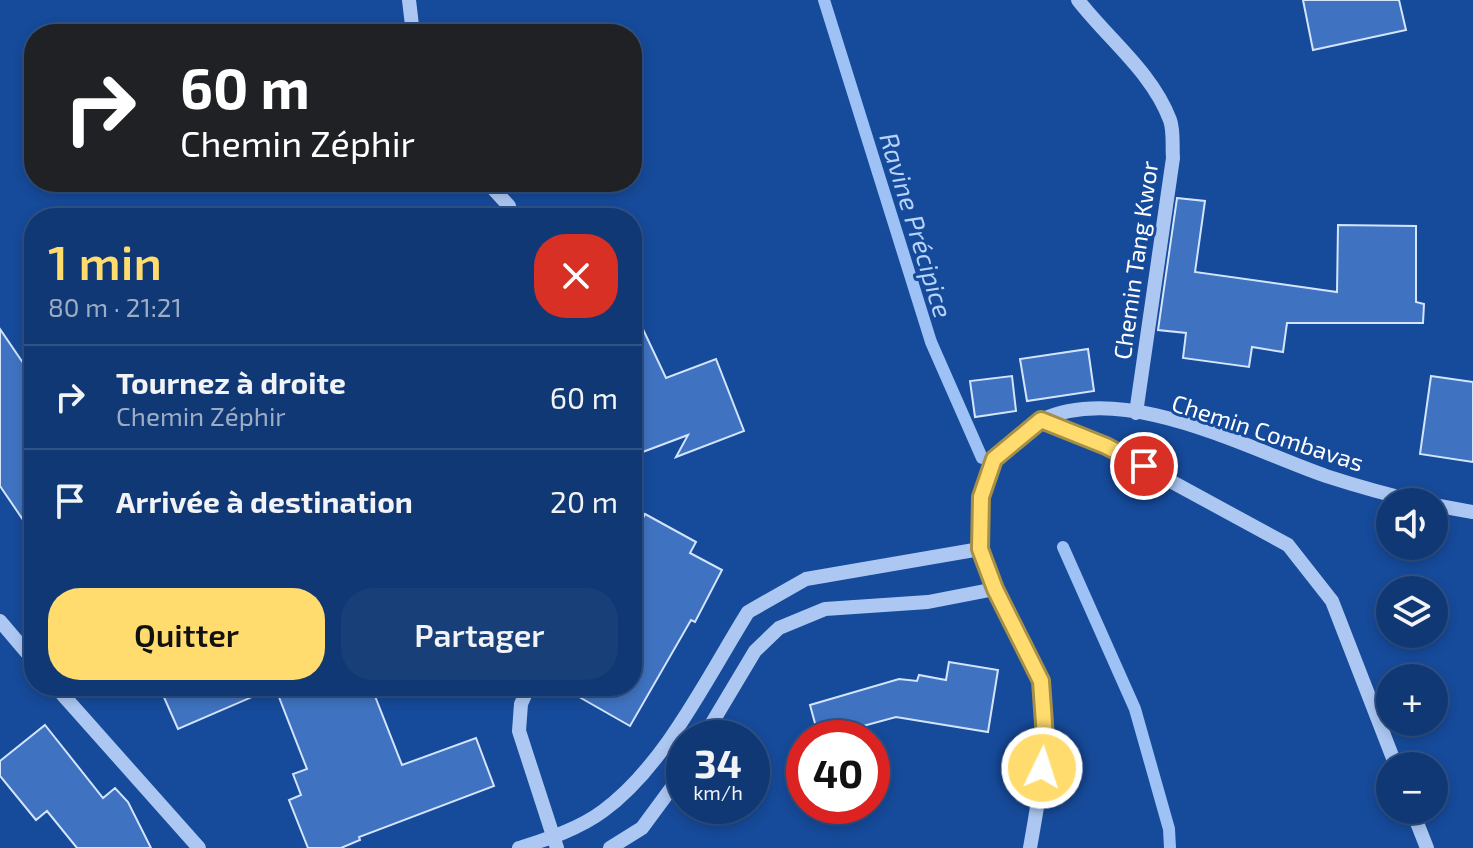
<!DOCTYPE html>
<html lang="fr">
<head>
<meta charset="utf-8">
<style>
	body { margin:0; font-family:"Exo 2",sans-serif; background:#193f79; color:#f1f3f6; height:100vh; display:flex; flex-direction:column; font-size:30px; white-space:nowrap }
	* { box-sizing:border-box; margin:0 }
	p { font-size:26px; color:#9cacc5 }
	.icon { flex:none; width:44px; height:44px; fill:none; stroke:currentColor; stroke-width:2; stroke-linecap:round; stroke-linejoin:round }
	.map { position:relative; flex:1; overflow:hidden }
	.side { position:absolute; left:24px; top:208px; width:618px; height:488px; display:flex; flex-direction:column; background:#103874; border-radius:32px; box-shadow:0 4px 12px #0003,0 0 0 2px #305286 }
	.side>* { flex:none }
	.guide { position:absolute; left:24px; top:24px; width:618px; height:168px; border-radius:32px; box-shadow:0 4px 12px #0003,0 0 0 2px #305286; background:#202124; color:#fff; overflow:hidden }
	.fabs { position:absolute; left:1376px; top:488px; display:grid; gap:16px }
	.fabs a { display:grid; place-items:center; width:72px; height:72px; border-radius:50%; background:#103874; box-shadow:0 4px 12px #0003,0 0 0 2px #305286; font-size:40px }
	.speed { position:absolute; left:666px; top:720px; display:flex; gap:16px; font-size:40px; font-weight:700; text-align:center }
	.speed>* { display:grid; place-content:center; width:104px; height:104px; border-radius:50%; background:#103874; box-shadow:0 4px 12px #0003,0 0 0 2px #305286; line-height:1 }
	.speed small { font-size:20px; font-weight:400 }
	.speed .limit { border:12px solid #d22; background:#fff; color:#111 }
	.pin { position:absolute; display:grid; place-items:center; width:68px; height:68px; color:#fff; margin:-34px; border:4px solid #fff; border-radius:50%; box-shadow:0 2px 8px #0007 }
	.me { position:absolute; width:88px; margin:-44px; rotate:4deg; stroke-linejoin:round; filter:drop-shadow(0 0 6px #0008) }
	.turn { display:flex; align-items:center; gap:28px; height:168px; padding:0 24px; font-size:36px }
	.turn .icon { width:104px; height:104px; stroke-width:2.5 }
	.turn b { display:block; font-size:56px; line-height:68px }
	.round { display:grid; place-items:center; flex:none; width:84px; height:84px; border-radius:32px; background:#193f79 }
	.head { display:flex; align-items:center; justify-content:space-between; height:136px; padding:0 24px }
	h1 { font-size:48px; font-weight:600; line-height:60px; color:#ffdc6d }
	.button { display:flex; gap:16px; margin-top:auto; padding:16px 24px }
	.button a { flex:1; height:92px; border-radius:32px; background:#ffdc6d; color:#111; font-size:32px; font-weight:600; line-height:92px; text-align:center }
	.button a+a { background:#193f79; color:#f1f3f6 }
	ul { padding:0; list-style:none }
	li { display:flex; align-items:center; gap:24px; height:104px; padding:0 24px; border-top:2px solid #305286 }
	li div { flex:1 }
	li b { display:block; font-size:30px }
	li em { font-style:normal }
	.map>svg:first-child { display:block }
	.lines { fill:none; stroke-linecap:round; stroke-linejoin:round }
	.stream { stroke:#9ec2f5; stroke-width:12 }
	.building { fill:#3f73c1; stroke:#d3e4fc; stroke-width:2 }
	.minor { stroke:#acc8f2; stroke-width:14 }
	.route-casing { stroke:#a68f47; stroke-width:20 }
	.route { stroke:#ffdc6d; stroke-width:14 }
	.labels { text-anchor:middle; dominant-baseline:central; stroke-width:6; stroke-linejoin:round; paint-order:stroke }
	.street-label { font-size:24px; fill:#fff; stroke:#164a9a }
	.water-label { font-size:26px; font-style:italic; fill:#b8d3f9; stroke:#164a9a }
</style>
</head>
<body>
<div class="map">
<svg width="1473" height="848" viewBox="0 0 1473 848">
	<rect width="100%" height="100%" fill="#164a9a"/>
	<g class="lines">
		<path class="stream" d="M824,0L931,342L982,458
			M1063,547L1135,709L1169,829L1170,848"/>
	</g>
	<path class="building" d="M1303,0H1399L1406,30L1313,50Z
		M1177,198L1205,201L1195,272L1337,292L1338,225L1416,226V302L1424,304L1423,323H1287L1283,352L1252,347L1249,367L1183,358L1186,333L1158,330Z
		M632,306L666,378L716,359L744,431L676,457L688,435L632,456Z
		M0,329L34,379V536L0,486Z
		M1088,349L1094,391L1027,401L1020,359Z
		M1012,376L1016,411L975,417L970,381Z
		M1431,376L1473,382V462L1420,454Z
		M645,514L696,542L690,553L722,570L695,622L691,620L630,726L560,686H632V540Z
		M949,662L998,670L988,732L896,717L819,738L810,705L899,679L917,681L919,675L946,680Z
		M159,686H371L402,765L476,738L494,786L359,837L360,840L341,848H308L289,800L301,795L293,774L307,769L275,687L178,729Z
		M45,725L103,798L115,788L128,802L151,848H77L47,811L36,820L0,776V761Z"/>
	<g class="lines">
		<path class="minor" d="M409,0L413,34
			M1078,0C1108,39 1152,72 1170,120C1174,131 1172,146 1173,158L1136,413
			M487,182L509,206L511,218
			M1041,420L1106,446L1288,545L1332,601L1396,766
			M1434,505L1473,512
			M0,621L34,661
			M55,686L199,848
			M529,686L521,704L519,731L557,848
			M703,738L755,651L779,628L825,609L928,602L995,589
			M1412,810L1427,848
			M519,848C547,839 579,829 603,811C665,766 708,676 748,612L806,579L980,549
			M610,848L642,828L684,771
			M1030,848C1038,801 1054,724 1040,679C1026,635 995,597 982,553C973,522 981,472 1003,450C1014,439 1028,426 1041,420C1125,381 1248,449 1326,476C1357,486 1389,495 1420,502"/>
	</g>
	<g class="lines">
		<defs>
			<path id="route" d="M1042,768L1045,738L1041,681L995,589L980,549L981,497L994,459L1041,420L1106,446L1144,466"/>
		</defs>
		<use href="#route" class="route-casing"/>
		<use href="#route" class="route"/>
	</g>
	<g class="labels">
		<g class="street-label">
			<text transform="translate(1135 260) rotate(-82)">Chemin Tang Kwor</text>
			<text transform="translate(1268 432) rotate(18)">Chemin Combavas</text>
		</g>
		<g class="water-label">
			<text transform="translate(917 225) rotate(73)">Ravine Précipice</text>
		</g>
	</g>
</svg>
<div class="fabs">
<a><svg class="icon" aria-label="sound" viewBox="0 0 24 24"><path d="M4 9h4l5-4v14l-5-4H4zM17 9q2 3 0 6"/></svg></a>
<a><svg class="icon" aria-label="layers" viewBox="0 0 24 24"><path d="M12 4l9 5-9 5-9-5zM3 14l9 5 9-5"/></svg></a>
<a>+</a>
<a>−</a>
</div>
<div class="speed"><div>34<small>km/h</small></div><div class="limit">40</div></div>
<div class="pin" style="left:1144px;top:466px;background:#d93025"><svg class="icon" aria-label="arrive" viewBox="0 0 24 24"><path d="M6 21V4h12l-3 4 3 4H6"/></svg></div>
<svg class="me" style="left:1042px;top:768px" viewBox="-20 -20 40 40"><circle r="17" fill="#ffdc6d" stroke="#fff" stroke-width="3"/><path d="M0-11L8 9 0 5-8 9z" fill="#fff"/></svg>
<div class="guide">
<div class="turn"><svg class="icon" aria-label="right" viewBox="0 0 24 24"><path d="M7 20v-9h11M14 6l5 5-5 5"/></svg><div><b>60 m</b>Chemin Zéphir</div></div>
</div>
<section class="side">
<div class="head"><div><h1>1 min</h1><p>80 m · 21:21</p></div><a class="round" style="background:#d93025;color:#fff"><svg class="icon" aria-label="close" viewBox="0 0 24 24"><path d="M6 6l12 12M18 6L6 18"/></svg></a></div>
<ul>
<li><svg class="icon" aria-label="right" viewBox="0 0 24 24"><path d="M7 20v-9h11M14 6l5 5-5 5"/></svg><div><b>Tournez à droite</b><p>Chemin Zéphir</p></div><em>60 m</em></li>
<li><svg class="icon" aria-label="arrive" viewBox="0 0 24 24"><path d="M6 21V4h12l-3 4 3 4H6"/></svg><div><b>Arrivée à destination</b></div><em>20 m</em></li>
</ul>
<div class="button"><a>Quitter</a><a>Partager</a></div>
</section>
</div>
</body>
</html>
